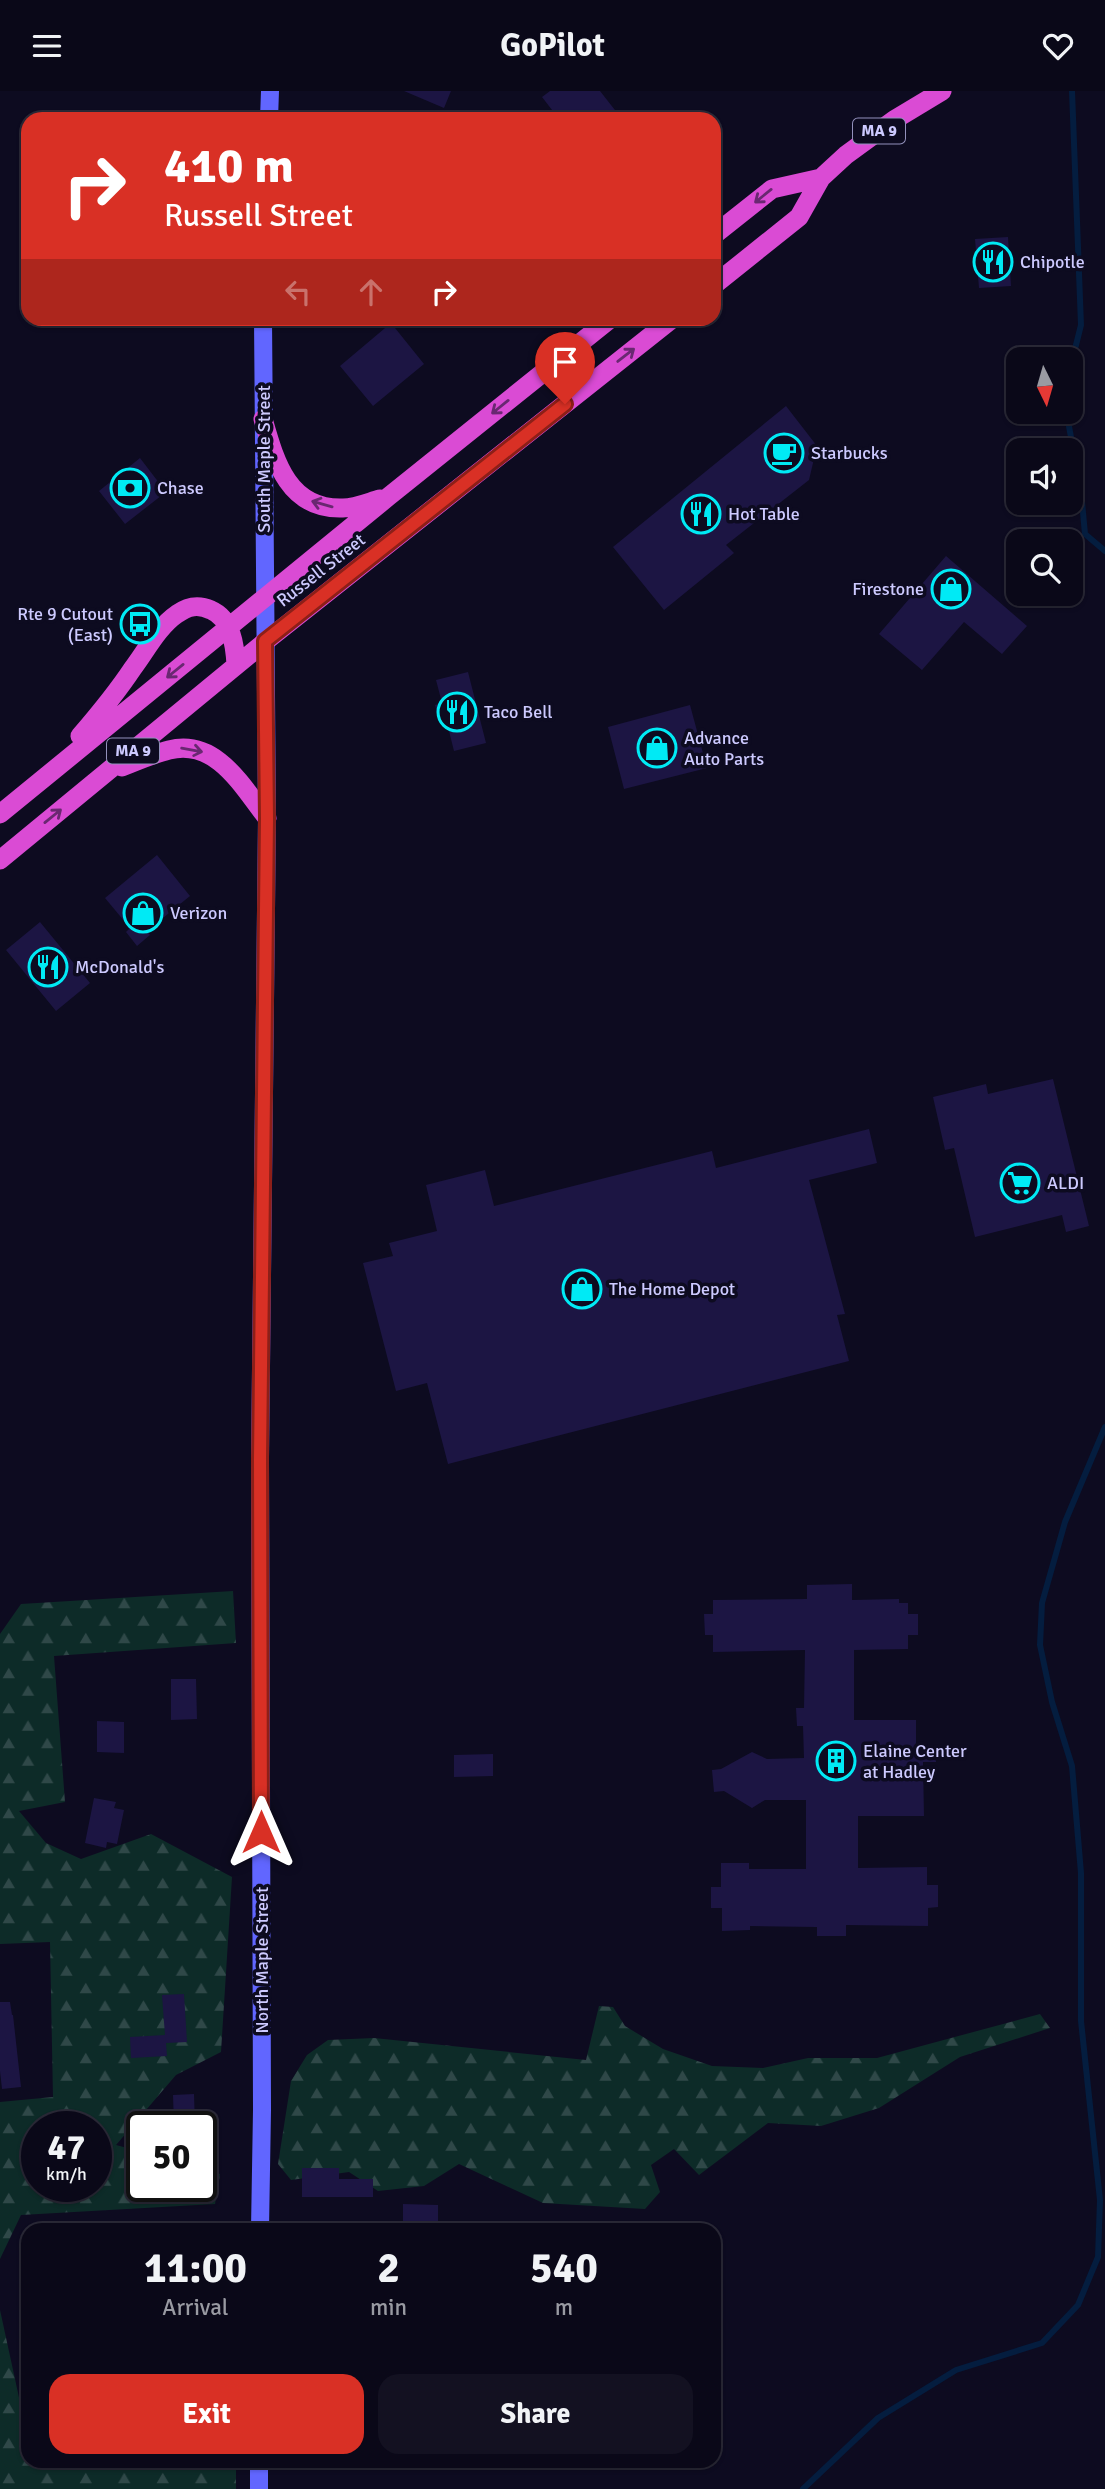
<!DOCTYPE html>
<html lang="en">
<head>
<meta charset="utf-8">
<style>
	body { margin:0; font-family:Signika,sans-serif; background:#131121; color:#f1f3f6; height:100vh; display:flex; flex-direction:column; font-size:26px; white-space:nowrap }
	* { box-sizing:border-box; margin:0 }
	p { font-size:23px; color:#999aa2 }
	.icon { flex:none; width:38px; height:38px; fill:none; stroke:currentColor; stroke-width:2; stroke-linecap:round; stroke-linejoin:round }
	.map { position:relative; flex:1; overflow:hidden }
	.panel { position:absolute; left:21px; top:2132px; width:700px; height:245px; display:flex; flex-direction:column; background:#0a0818; border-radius:21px; box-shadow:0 2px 5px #0004,0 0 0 2px #2a2937 }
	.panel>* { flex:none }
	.top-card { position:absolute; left:21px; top:21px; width:700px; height:214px; border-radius:21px; box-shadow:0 2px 5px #0004,0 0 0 2px #2a2937; background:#d93025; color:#fff; overflow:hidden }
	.needle { width:46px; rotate:175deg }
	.buttons { position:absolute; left:1006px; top:256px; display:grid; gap:14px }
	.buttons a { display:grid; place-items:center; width:77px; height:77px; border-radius:14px; background:#0a0818; box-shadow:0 2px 5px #0004,0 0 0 2px #2a2937; font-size:35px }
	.speed { position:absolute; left:21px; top:2020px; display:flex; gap:14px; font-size:35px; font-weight:700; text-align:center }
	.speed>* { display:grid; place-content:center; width:91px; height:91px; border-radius:50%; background:#0a0818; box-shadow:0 2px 5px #0004,0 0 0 2px #2a2937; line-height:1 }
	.speed small { font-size:18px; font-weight:400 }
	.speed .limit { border:4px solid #111; border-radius:10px; background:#fff; color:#111 }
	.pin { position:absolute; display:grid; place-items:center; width:60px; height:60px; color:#fff; margin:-72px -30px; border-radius:50% 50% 50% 0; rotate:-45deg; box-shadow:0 0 7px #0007 }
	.pin .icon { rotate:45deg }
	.me { position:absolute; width:77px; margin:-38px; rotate:0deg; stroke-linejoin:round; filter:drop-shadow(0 0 5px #0008) }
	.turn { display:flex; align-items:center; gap:24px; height:147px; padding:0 28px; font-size:32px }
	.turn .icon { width:91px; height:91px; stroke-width:2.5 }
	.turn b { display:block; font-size:49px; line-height:60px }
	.lanes { display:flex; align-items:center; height:66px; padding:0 28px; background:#0003; justify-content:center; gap:35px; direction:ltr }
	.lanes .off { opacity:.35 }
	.eta { display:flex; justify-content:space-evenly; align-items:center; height:119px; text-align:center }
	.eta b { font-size:42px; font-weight:800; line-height:49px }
	.primary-button { display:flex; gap:14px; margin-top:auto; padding:14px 28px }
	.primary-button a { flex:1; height:80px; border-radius:21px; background:#d93025; color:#fff; font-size:28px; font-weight:800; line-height:80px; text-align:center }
	.primary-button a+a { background:#131121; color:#f1f3f6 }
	header { display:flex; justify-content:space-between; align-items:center; height:91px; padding:0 28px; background:#0a0818; font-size:32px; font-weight:800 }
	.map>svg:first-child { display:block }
	.forest { fill:url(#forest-firs); fill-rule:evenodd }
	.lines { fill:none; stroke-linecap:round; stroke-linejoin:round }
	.stream { stroke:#041d3f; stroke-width:6 }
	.building { fill:#1c1543 }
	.secondary { stroke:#6166ff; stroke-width:18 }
	.trunk { stroke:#da4bd4; stroke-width:19 }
	.oneway { stroke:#692871 }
	.route-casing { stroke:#8d1f18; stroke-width:18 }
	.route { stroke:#d93025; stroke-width:12 }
	.labels { text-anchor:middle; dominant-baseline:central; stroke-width:7; stroke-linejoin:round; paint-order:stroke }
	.shield { fill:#0d0b20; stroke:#9391bc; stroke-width:2 }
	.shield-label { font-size:16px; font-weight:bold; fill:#cdcaff }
	.poi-label { font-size:18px; fill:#cdcaff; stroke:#0d0b20; text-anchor:start }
	.street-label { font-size:18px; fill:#cdcaff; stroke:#0d0b20 }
</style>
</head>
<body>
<header><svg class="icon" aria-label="menu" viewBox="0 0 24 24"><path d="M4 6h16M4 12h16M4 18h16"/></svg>GoPilot<svg class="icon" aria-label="heart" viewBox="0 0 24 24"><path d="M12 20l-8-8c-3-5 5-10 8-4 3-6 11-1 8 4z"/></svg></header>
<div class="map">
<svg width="1105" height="2398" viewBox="0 0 1105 2398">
	<defs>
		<pattern id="forest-firs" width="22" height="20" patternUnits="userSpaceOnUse" patternTransform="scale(1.75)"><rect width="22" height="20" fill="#0d2b28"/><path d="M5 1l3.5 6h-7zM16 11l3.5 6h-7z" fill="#2f4848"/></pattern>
	</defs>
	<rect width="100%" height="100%" fill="#0d0b20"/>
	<path class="forest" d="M233,1500L236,1552L54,1565L65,1711L19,1720L46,1752L81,1768L151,1743L232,1786L221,1961L176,1984L116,2054L142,2061V2095H201V2078L220,2083L215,2113L21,2124L0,2168V2011L53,2006L50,1851L0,1853V1543L21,1513ZM37,2035H96V2095H37Z
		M599,1915L613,1916L625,1935L663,1958L712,1975L763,1977L808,1967H877L1040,1923L1050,1937L960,1966L879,2017L821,2035L768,2032L699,2084L674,2058L651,2074L660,2101L645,2118L543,2112L459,2073L424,2095L378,2100L349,2081L291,2089L278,2073L291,1990L307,1964L328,1949L374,1947L586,1969Z
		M0,2219L28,2348V2370L89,2375L93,2370H236V2398H0Z"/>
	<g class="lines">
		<path class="stream" d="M1071,274L1081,234L1072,0
			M1068,320V330L1081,400L1085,443L1105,460
			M803,2398L878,2327L956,2279L1042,2252L1078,2214L1098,2166L1100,2109L1081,1930V1782L1072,1675L1052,1611L1040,1554L1042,1512L1065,1431L1105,1336"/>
	</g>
	<path class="building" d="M404,0H451L444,17Z
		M550,0H600L622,28H559L542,6Z
		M1008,146L1011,195L979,197L975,148Z
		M391,232L424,273L373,315L340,275Z
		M786,315L817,355L809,389L726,454L734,462L664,519L613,456Z
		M140,367L166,401L125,433L99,400Z
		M946,465L1027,535L1002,563L964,531L922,579L879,543Z
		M468,581L486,652L454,660L446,628L439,629L435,614L442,612L436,589Z
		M690,614L707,677L624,698L608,636Z
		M157,764L190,805L147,840L150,844L137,855L126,841L130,837L105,807Z
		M40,831L90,892L56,920L6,859Z
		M1053,988L1089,1135L1066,1141L1062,1124L975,1146L954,1057L945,1059L933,1006L986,993L988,1003Z
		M869,1038L877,1072L809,1089L845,1223L837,1224L849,1270L448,1373L427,1292L396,1300L363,1172L393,1165L389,1152L437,1140L426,1094L485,1079L494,1115L712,1060L716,1077Z
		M852,1493V1509L899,1508V1512H908V1523H918V1544H908V1558L854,1559V1629H916V1656H936V1671H923L924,1725H858V1777L927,1776V1794H938V1816L928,1817V1835L846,1834V1845H817V1836L750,1835V1839L722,1840V1817H711V1796H721V1772H749V1778H806V1709H765L752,1717L724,1700L714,1701L712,1679L721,1678L752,1661L767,1668L804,1667L803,1635H797L796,1617H804L805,1559L713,1561V1544H705L704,1523H713V1509L807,1508V1494Z
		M171,1588H196L197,1628L171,1629Z
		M97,1630L124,1631V1662L97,1661Z
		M493,1663V1685L454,1686V1664Z
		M94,1707L116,1711L114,1717L124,1719L117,1753L107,1751L106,1757L85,1752Z
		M184,1903L187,1951L166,1952L167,1965L131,1967L130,1946L165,1944L162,1904Z
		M0,1911H10L12,1924H13L21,1996L2,1998L0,1980Z
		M194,2003L195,2035H174L173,2004Z
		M302,2077H339V2088H373V2106H302Z
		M403,2113L438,2114V2138H403Z"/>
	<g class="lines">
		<path class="secondary" d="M269,28L270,0
			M260,2138L262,2019L260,1368L267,727L263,228
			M259,2370V2398"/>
		<path class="trunk" d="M714,144L772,98L821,87
			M714,194L799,126L821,87L846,64L894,29L942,0
			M263,328C275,370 288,419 343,417C355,417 369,411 380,408
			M80,645C99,623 117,601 133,577C146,560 158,536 177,523C188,515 198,513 211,519C232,528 235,555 236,574
			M122,676C137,670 153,663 169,659C216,647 242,695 267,727
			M0,723L388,406L610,228
			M0,769L266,550L672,228"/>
	</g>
	<defs><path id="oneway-shaft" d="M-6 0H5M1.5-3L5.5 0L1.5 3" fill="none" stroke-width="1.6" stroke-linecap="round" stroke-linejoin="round" transform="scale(1.75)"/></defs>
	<g class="oneway">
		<use href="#oneway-shaft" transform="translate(763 105) rotate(141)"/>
		<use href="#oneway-shaft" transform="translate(626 264) rotate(-38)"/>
		<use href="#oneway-shaft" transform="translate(500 316) rotate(141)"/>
		<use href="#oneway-shaft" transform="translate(322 413) rotate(-164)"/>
		<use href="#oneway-shaft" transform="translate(175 580) rotate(141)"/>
		<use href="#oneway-shaft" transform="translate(192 659) rotate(10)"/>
		<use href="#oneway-shaft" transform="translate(53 725) rotate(-39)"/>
	</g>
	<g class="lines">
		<defs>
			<path id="route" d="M261,1741L260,1368L267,727L265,550L565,313"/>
		</defs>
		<use href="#route" class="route-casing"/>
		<use href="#route" class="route"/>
	</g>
	<defs>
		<symbol id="restaurant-ring" viewBox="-11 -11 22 22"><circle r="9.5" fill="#0d0b20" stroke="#00eaf5" stroke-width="1.5"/><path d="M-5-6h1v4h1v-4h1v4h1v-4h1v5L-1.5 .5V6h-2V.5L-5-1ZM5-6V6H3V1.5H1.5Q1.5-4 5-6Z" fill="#00eaf5"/></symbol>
		<symbol id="cafe-ring" viewBox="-11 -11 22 22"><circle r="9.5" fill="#0d0b20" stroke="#00eaf5" stroke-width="1.5"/><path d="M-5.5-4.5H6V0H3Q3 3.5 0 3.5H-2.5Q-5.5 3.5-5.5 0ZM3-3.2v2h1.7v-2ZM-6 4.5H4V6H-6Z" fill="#00eaf5"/></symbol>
		<symbol id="bank-ring" viewBox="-11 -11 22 22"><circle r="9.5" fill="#0d0b20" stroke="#00eaf5" stroke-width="1.5"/><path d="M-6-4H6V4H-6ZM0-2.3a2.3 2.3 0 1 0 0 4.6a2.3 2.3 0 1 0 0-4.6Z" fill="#00eaf5"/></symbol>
		<symbol id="shop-ring" viewBox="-11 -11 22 22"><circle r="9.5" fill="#0d0b20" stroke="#00eaf5" stroke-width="1.5"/><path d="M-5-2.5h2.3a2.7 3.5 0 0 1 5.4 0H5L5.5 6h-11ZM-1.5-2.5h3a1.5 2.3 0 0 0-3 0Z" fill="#00eaf5"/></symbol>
		<symbol id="bus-ring" viewBox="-11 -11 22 22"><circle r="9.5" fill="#0d0b20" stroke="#00eaf5" stroke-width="1.5"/><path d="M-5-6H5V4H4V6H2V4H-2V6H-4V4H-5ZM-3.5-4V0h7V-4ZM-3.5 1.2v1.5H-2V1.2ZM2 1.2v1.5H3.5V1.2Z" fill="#00eaf5"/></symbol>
		<symbol id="supermarket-ring" viewBox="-11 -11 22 22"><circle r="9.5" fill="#0d0b20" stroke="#00eaf5" stroke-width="1.5"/><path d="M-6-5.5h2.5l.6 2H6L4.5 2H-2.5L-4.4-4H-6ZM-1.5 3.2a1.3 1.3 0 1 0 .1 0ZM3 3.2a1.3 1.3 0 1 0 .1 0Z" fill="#00eaf5"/></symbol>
		<symbol id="building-ring" viewBox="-11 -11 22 22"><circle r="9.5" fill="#0d0b20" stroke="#00eaf5" stroke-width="1.5"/><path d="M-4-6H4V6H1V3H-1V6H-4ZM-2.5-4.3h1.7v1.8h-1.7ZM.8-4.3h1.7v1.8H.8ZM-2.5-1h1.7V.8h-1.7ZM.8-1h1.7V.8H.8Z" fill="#00eaf5"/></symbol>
	</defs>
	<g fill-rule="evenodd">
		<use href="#restaurant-ring" x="971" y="149" width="44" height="44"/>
		<use href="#cafe-ring" x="762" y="340" width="44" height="44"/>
		<use href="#bank-ring" x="108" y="375" width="44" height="44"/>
		<use href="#restaurant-ring" x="679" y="401" width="44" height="44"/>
		<use href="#shop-ring" x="929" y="476" width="44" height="44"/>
		<use href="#bus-ring" x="118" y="511" width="44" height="44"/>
		<use href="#restaurant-ring" x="435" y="599" width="44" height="44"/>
		<use href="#shop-ring" x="635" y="635" width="44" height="44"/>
		<use href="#shop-ring" x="121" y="800" width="44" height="44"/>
		<use href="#restaurant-ring" x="26" y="854" width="44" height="44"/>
		<use href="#supermarket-ring" x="998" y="1070" width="44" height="44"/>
		<use href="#shop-ring" x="560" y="1176" width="44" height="44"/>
		<use href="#building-ring" x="814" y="1648" width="44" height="44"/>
	</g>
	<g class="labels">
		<g class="shield">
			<rect x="853" y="27.5" width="52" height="25" rx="5"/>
			<rect x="107" y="647.5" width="52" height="25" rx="5"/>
		</g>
		<g class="shield-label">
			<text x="879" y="40">MA 9</text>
			<text x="133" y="660">MA 9</text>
		</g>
		<g class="poi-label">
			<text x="1020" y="171">Chipotle</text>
			<text x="811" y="362">Starbucks</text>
			<text x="157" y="397">Chase</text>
			<text x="728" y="423">Hot Table</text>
			<text x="924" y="498" text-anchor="end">Firestone</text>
			<text x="113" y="523" text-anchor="end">Rte 9 Cutout<tspan x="113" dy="21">(East)</tspan></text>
			<text x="484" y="621">Taco Bell</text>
			<text x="684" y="647">Advance<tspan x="684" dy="21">Auto Parts</tspan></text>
			<text x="170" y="822">Verizon</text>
			<text x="75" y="876">McDonald's</text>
			<text x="1047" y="1092">ALDI</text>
			<text x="609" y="1198">The Home Depot</text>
			<text x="863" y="1660">Elaine Center<tspan x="863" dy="21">at Hadley</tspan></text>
		</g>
		<g class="street-label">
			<text transform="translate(264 368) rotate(-90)">South Maple Street</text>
			<text transform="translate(321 479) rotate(-38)">Russell Street</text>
			<text transform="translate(262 1869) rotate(-90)">North Maple Street</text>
		</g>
	</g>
</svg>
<div class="buttons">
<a><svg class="needle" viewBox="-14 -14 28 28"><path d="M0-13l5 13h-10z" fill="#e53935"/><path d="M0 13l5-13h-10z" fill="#999aa2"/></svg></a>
<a><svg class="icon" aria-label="sound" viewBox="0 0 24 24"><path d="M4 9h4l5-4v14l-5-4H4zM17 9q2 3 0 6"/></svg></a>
<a><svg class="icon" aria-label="search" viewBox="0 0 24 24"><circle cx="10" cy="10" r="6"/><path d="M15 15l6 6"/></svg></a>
</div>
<div class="speed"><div>47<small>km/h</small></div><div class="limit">50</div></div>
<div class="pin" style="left:565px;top:313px;background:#d93025"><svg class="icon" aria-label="arrive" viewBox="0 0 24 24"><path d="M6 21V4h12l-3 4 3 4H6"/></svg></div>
<svg class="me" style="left:261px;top:1741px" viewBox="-20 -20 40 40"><path d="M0-17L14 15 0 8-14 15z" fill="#d93025" stroke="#fff" stroke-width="4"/></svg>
<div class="top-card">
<div class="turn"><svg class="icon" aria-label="right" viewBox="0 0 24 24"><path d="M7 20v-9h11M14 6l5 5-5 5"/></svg><div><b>410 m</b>Russell Street</div></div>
<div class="lanes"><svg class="icon off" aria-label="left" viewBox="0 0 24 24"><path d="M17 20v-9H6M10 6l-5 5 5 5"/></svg><svg class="icon off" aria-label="ahead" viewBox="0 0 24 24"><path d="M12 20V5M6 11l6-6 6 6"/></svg><svg class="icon" aria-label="right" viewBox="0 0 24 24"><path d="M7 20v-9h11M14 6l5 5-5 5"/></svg></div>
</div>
<section class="panel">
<div class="eta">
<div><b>11:00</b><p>Arrival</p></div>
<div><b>2</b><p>min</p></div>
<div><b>540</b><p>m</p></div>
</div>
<div class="primary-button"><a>Exit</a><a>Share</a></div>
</section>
</div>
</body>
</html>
